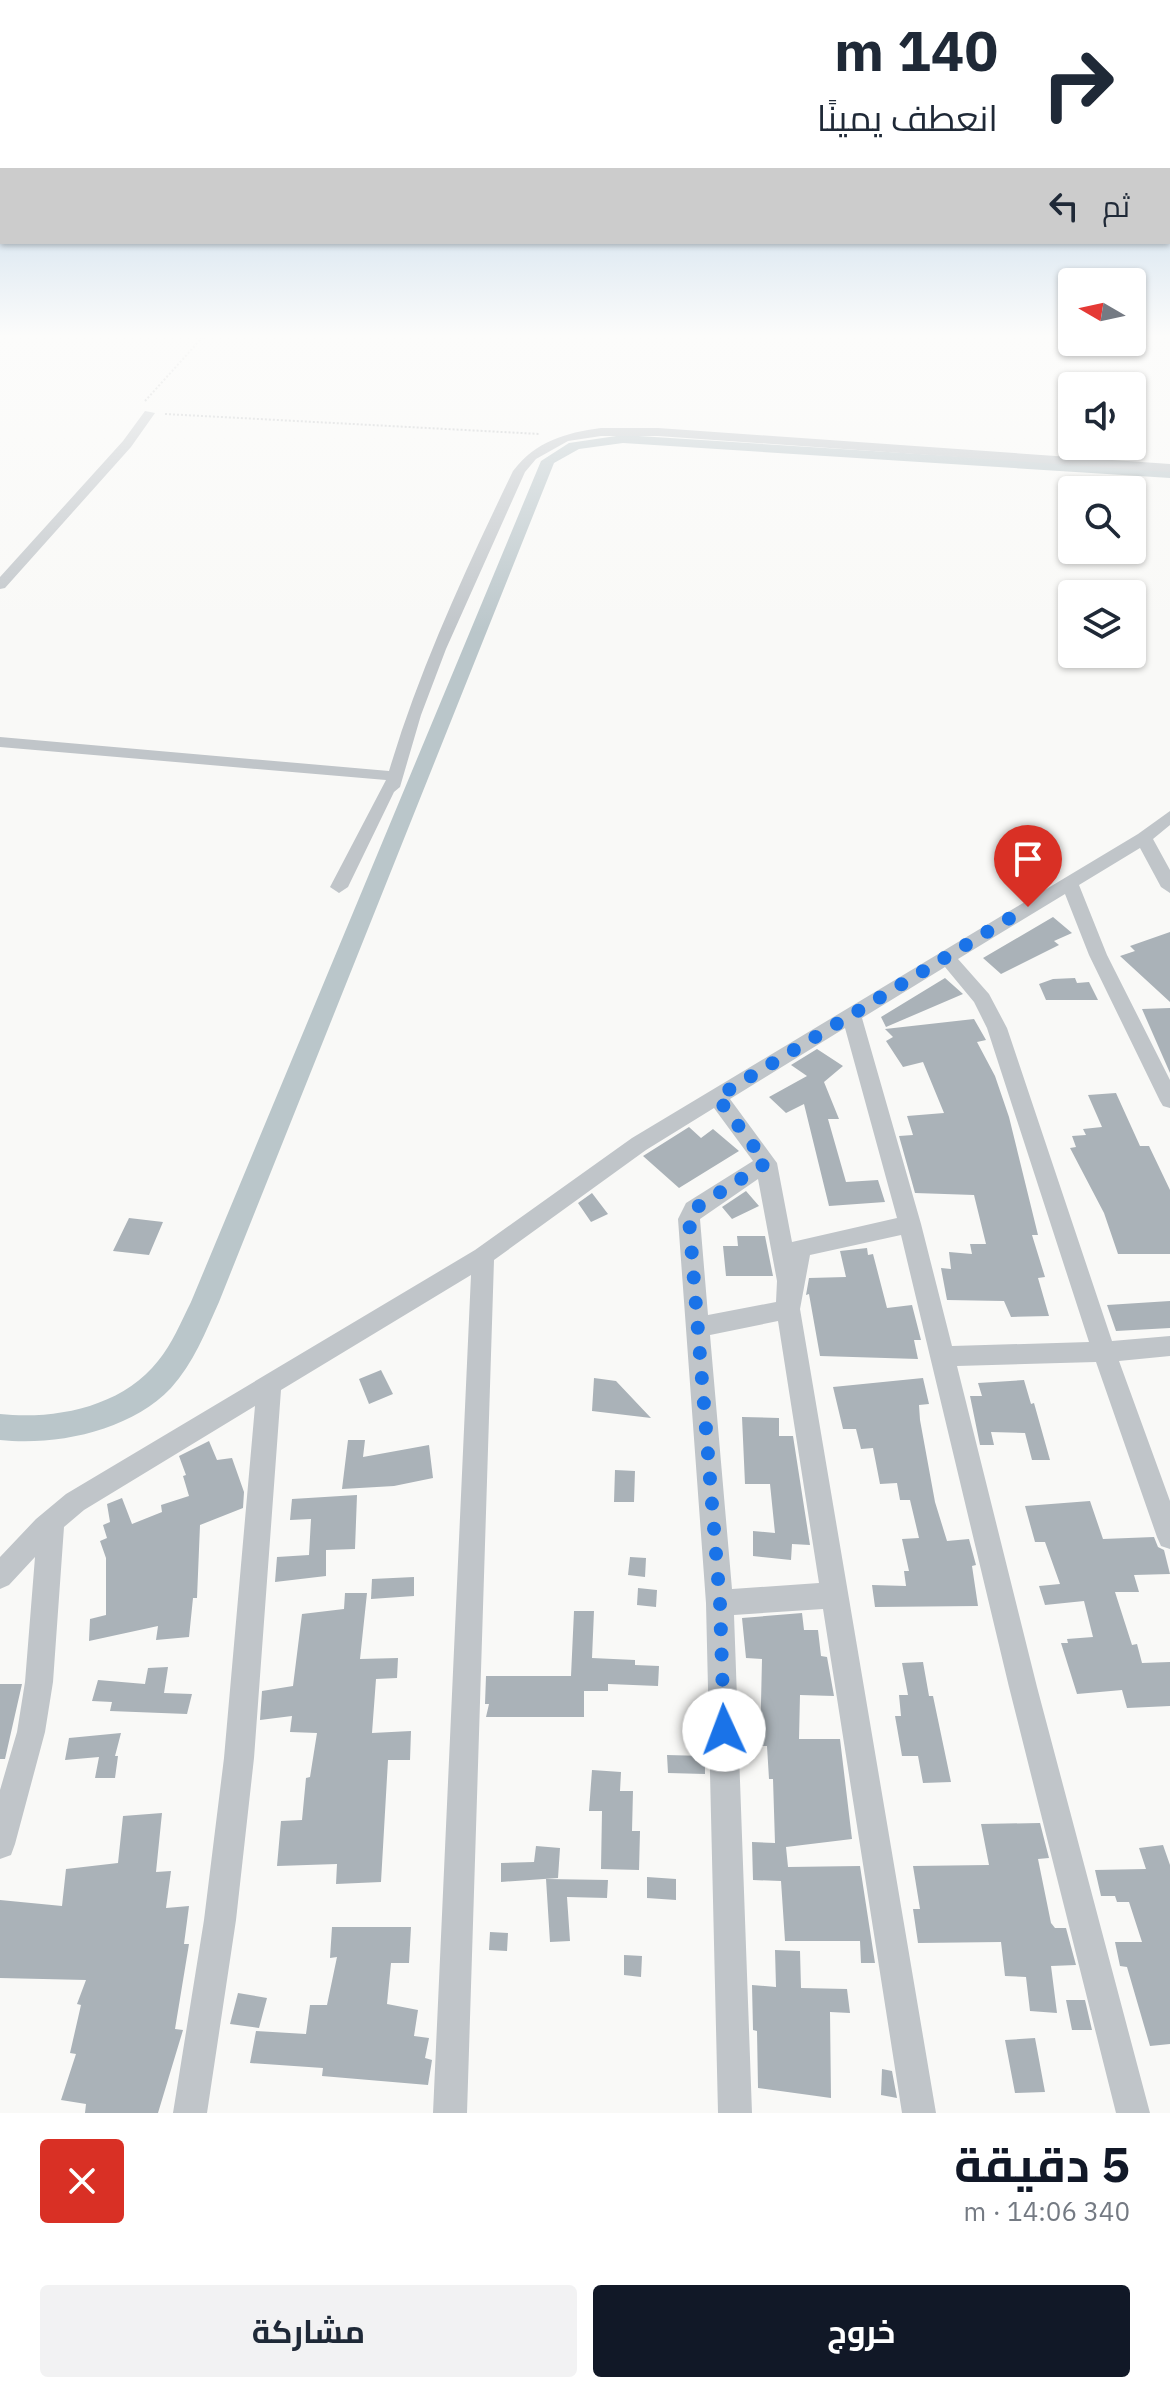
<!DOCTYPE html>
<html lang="ar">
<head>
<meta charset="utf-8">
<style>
	body { margin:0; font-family:"IBM Plex Sans",Cairo,sans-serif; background:#f2f2f3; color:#1f2937; direction:rtl; height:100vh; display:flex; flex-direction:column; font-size:30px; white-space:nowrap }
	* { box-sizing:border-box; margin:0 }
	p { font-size:26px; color:#747a83 }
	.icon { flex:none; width:44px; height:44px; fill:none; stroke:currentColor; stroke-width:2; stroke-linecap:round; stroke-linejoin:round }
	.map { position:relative; height:2113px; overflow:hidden; direction:ltr }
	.side { display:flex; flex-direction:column; background:#fff; flex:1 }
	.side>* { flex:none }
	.banner { position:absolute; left:0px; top:0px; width:1170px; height:244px; box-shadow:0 2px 6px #0004; direction:rtl; background:#fff; color:#1f2937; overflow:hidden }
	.needle { width:52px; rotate:279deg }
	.controls { position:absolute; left:1058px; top:268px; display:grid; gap:16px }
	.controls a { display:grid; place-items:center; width:88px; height:88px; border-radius:8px; background:#fff; box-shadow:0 2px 6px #0004; font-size:40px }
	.pin { position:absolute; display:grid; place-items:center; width:68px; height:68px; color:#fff; margin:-82px -34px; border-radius:50% 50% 50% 0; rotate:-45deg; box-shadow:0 0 8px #0007 }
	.pin .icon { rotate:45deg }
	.me { position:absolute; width:88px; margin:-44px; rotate:358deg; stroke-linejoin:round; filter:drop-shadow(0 0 6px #0008) }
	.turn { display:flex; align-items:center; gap:28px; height:168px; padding:0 40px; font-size:36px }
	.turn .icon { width:104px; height:104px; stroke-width:2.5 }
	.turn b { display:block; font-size:56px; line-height:68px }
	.then { display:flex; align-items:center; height:76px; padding:0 40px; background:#0003; gap:16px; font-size:30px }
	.round { display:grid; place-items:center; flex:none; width:84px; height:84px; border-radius:8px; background:#f2f2f3 }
	.overview { display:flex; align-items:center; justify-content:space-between; height:136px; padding:0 40px }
	h1 { font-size:48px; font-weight:700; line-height:60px; color:#111827 }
	.button { display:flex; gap:16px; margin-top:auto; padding:16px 40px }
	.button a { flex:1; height:92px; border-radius:8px; background:#111827; color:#fff; font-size:32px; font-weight:700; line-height:92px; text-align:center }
	.button a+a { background:#f2f2f3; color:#1f2937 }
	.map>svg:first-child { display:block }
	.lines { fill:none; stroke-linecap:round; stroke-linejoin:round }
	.canal { fill:#bac6ca; fill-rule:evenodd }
	.building { fill:#aab2b8 }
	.path { stroke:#bbbec1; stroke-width:2; stroke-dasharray:2 2; stroke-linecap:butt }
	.street { fill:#c0c5c9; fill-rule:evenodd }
	.route { stroke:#1a73e8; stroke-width:14; stroke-dasharray:0 25.2 }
</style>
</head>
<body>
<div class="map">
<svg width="1170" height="2113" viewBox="0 0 1170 2113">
	<rect width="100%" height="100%" fill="#f9f9f7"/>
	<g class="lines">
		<path class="canal" d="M623,435L1170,470V478L623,443L579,449L554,463L219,1302C206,1331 193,1364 171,1388C130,1431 57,1446 0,1440V1414C55,1420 122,1407 158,1361C172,1344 181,1322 191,1302L541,461L569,443Z"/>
	</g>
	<path class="building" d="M1053,917L1072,933L1054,941L1059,945L1001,974L983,958Z
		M1170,932V1002L1120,956L1135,951L1130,946Z
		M945,978L963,994L886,1027L881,1017Z
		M1075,978L1077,983L1089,982L1098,1000H1046L1039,984L1053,979Z
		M1170,1008V1073L1142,1009Z
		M974,1019L986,1040L977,1042L995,1076L1009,1117L1038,1235H1032L1045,1277L1038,1278L1049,1316L1011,1317L1004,1301L947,1300L941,1268L951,1269L949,1252L972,1254L970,1244H986L974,1195L915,1193L899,1136L913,1135L907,1116L944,1113L923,1062L903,1067L886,1041L893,1037L885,1029Z
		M817,1049L843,1066L824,1082L839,1119H828L846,1182L878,1180L885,1202L829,1206L804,1104L786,1113L769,1097L807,1076L791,1065Z
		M1116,1093L1140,1146H1149L1170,1190V1254H1118L1104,1213L1070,1148L1076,1147L1072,1136L1086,1135L1083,1129L1102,1127L1088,1095Z
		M689,1127L701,1138L713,1129L739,1151L679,1188L643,1156Z
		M746,1191L759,1206L732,1219L722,1207Z
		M592,1193L608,1214L591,1222L578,1203Z
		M129,1218L163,1222L149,1255L113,1251Z
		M737,1236H765L773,1276H726L723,1246H738Z
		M867,1248L868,1255L873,1254L887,1308L912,1305L921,1340H914L918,1359L820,1356L809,1294L806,1295L809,1278L846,1277L840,1251Z
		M1170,1301V1328L1116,1331L1107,1305Z
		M381,1370L393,1394L369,1404L359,1379Z
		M594,1378L616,1381L651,1418L592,1411Z
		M923,1378L929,1404L919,1405L920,1420L935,1502L947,1541L969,1539L976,1565L972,1566L978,1606L875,1607L872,1585L906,1586L904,1571H909L902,1539L919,1538L910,1500H900L897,1483L880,1484L873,1448L861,1449L856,1429H843L833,1387Z
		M1024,1380L1031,1404L1034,1403L1050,1460H1032L1025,1433L991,1432L994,1445H980L970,1396H982L978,1383Z
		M742,1417L779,1418V1436H793L810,1545L792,1544L791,1560L753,1556V1531L775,1533L770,1484H745Z
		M348,1440H365L363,1457L429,1445L433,1478L394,1486L342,1489Z
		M209,1441L217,1460L232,1458L244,1492L243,1508L200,1525L197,1598H193L189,1637L156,1640L158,1626L89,1641L90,1619L106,1615V1558L100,1541L107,1538L103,1525L110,1522L107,1504L122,1498L132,1524L162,1512L161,1505L189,1496L183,1476L186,1475L179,1456Z
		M615,1470L635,1471L634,1502H614Z
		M357,1495L355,1549L326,1550V1576L275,1582L277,1557L309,1555L311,1519L290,1520L292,1499Z
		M1090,1501L1103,1539L1154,1537L1158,1547L1164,1550L1170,1574L1134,1575L1139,1592H1115L1132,1645L1137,1644L1142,1663L1170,1662V1706L1127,1708L1122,1690L1077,1694L1061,1643H1068L1067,1639L1093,1637L1084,1601L1045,1605L1039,1586L1060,1584L1045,1542H1035L1025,1506Z
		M630,1557L646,1558L645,1577L628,1575Z
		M414,1577V1596L371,1599L372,1579Z
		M638,1588L657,1590L656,1607L637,1605Z
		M345,1593H367L360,1659L398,1658L397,1678L376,1679L372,1733L411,1731L410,1760H388L381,1882L336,1884L337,1864L277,1866L281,1821L302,1820L306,1778L310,1777L317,1733L290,1732L292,1716L260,1720L262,1691L293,1686L302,1614L344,1609Z
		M574,1611H594L592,1658L635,1660V1665L659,1666L658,1686L608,1684V1691H584V1717H486L489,1704H485L486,1676H571Z
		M802,1613L804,1630H818L821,1656L827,1657L834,1696L800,1695L799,1739H840L852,1839L786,1847L788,1867L860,1866L875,1963H861L860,1941H785L781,1881L753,1880L752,1842L775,1843L773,1779H769L767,1746H760L762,1659L746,1658L742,1618Z
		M923,1662L929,1696H933L951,1782L923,1783L918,1756H902L895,1716H901L899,1695H908L902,1663Z
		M168,1667L164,1693L192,1694L187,1714L110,1711L112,1702L92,1701L98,1680L145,1684L148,1668Z
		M0,1684H22L5,1759H0Z
		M121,1733L115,1756H118L115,1778H95L99,1757L65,1760L69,1738Z
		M667,1755L705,1756V1774L668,1773Z
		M592,1770L621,1772L620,1791H633L632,1831H640L639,1870L601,1869L602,1811H589Z
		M162,1813L156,1872L171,1871L166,1908L189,1906L184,1944H189L175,2029L183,2030L158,2113H85L86,2104L61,2100L76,2054L70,2053L81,2005L77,2004L86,1980L0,1978V1900L62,1906L66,1869L118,1863L123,1816Z
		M1040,1823L1049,1858L1038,1859L1051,1923L1055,1928H1066L1076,1965L1051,1966L1057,2013L1030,2011L1026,1977L1005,1976L1001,1942L918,1943L913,1909H920L913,1866L989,1865L981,1824Z
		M1163,1845L1170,1865V2044L1150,2046L1127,1967L1120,1966L1115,1942H1142L1129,1902H1117L1115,1896H1101L1095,1870L1146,1869L1139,1848Z
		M536,1846L560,1848L558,1878L501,1882V1863L534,1862Z
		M647,1877L676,1879V1900L647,1898Z
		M546,1879L608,1880L607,1898L567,1897L570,1941L550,1942Z
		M332,1927H411L409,1963H391L387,2004L418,2010L414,2036L429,2038L425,2058L432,2060L428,2085L322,2076L323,2068L250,2063L256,2031L306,2034L310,2005H327L337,1957L330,1958Z
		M490,1932L508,1933L507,1951L489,1950Z
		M775,1950L800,1951L801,1988L847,1989L850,2013L830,2012L831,2098L758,2088L757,2031L753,2030L752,1985L776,1987Z
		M624,1955L642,1956L641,1977L624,1975Z
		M238,1993L267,1998L259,2028L230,2024Z
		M1066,2000H1085L1092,2030H1072Z
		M1035,2038L1045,2092L1015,2093L1005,2040Z
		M882,2069L892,2071L897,2098L881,2095Z"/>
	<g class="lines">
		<path class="path" d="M145,401L202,338
			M165,414L540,434"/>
		<path class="street" d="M145,411L155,413L131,447L5,588L0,589V577L123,441Z
			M601,428H658L1170,464V472L658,436H601L568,441L536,459L525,472L446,649L421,715L400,787L394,792L348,887L339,893L330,887L386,780L0,747V737L389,771C420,667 466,569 513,471C536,441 565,433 601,428Z
			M1170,811V825L1153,839L1170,870V893L1161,887L1140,848L1079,885L1107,955L1170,1080V1108L1163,1106L1160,1101L1089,955L1065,894L958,959L989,994L1007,1028L1112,1341L1170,1336V1356L1119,1361L1170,1501V1549L1161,1546L1157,1537L1096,1362L957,1366L1037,1687L1150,2113H1116L1009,1687L901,1235L810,1255L800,1309L936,2113H902L823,1609L734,1615L752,2113H718L706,1603L678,1219L686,1203L753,1161L714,1108L646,1150L494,1260L467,2113H433L471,1275L281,1390L254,1758L236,1920L207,2113H173L204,1920L224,1758L255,1406L84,1510L64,1527L53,1682L45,1732L15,1844L11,1855L0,1859V1790L17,1732L25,1682L35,1557L9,1585L0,1589V1557L36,1519L66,1494L475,1250L632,1138L1138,834ZM945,967L974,1002L987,1028L1089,1342L952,1346L921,1224L862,1018ZM845,1028L897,1218L792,1242L777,1163L730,1099ZM758,1179L777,1281L776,1302L708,1315L700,1219ZM778,1321L819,1583L732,1589L710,1335Z"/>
	</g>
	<linearGradient id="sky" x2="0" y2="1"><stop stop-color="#95bbdc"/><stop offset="0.53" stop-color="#fcfcfb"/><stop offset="1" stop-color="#fcfcfb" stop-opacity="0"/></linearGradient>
	<rect width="1170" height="634" fill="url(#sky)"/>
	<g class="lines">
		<path class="route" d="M724,1730L720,1603L689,1219L694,1209L766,1163L717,1097L1028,907"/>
	</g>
</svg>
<div class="controls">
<a><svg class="needle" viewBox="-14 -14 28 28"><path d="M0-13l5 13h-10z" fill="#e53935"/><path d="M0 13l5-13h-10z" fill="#747a83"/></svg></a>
<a><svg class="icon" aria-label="sound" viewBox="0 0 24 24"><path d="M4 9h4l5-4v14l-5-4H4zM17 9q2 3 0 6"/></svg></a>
<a><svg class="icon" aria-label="search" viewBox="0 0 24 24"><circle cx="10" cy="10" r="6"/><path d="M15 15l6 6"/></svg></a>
<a><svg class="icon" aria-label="layers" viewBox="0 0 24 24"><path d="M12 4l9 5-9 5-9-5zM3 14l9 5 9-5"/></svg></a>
</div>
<div class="pin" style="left:1028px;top:907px;background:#d93025"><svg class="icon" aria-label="arrive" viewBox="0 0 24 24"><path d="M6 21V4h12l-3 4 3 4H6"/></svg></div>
<svg class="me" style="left:724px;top:1730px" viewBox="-20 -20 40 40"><circle r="19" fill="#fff"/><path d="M0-13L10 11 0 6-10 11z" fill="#1a73e8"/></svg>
<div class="banner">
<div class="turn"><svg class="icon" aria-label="right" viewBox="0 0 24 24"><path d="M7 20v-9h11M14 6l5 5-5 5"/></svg><div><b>140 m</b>انعطف يمينًا</div></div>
<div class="then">ثم<svg class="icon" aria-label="left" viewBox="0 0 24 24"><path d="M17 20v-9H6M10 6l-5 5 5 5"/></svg></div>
</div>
</div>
<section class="side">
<div class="overview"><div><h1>5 دقيقة</h1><p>340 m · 14:06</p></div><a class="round" style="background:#d93025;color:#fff"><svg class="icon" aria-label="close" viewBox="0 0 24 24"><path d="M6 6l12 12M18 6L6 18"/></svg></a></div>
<div class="button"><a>خروج</a><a>مشاركة</a></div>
</section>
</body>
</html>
